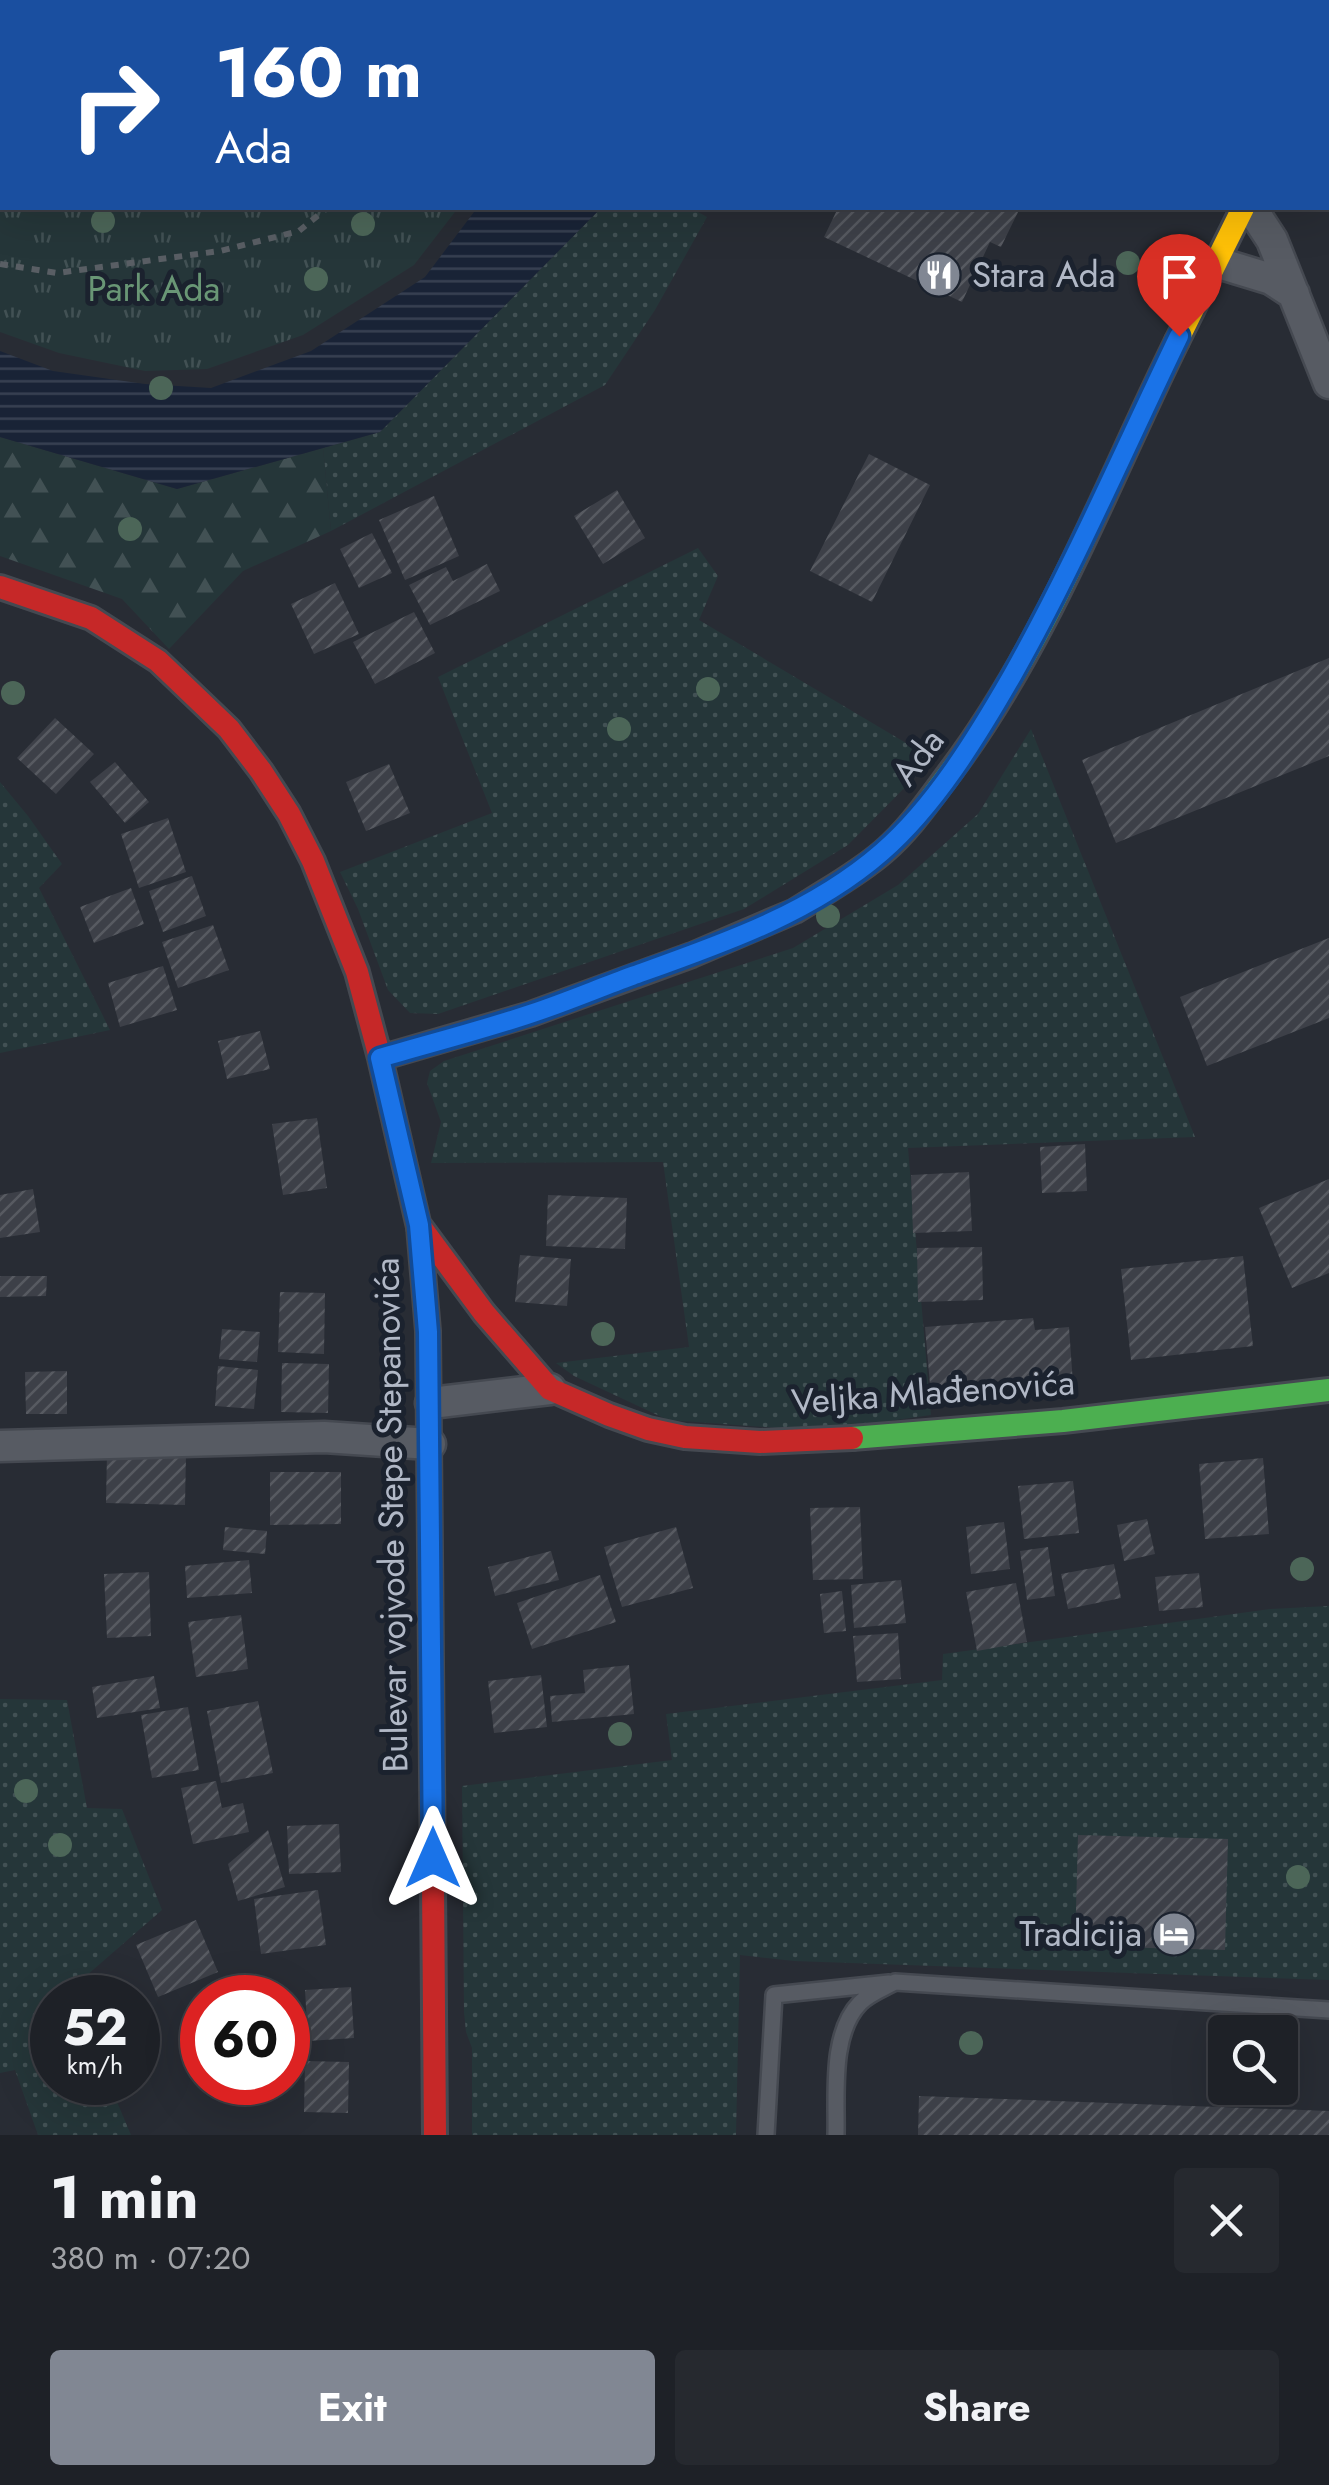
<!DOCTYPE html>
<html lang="en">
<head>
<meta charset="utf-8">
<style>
	body { margin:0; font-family:Jost,sans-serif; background:#26292f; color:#f1f3f6; height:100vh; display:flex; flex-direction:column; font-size:38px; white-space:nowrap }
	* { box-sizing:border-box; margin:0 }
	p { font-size:32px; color:#a1a3a7 }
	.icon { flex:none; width:55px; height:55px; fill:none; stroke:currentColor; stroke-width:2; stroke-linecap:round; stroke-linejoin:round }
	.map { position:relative; height:2135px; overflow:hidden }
	.drawer { display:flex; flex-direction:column; background:#1e2127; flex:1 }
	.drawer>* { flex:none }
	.guide { position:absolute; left:0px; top:0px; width:1330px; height:210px; box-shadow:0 10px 40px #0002,0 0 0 2px #3c3e44; background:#1a4fa0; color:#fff; overflow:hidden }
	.buttons { position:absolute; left:1208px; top:2015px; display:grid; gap:20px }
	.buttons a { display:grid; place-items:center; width:90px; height:90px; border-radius:10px; background:#1e2127; box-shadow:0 10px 40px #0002,0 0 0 2px #3c3e44; font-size:50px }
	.speed { position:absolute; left:30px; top:1975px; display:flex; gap:20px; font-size:50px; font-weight:700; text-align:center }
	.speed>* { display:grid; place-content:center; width:130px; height:130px; border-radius:50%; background:#1e2127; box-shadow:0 10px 40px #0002,0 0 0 2px #3c3e44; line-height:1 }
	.speed small { font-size:25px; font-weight:400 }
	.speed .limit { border:15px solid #d22; background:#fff; color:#111 }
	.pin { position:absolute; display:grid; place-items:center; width:85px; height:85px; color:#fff; margin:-102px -42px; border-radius:50% 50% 50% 0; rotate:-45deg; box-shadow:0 0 10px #0007 }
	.pin .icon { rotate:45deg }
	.me { position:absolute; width:110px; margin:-55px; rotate:0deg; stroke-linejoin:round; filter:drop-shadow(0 0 8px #0008) }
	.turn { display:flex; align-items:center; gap:35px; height:210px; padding:0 50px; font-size:45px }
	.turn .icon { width:130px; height:130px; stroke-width:2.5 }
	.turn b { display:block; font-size:70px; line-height:85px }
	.round { display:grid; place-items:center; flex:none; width:105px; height:105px; border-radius:10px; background:#26292f }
	.head { display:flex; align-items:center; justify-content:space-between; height:170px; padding:0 50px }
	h1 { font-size:60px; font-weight:700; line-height:75px }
	.action { display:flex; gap:20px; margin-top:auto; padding:20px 50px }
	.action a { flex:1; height:115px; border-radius:10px; background:#818793; color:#fff; font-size:40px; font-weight:700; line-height:115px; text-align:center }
	.action a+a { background:#26292f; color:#f1f3f6 }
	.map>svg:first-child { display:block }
	.grass { fill:url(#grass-dots) }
	.forest { fill:url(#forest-firs) }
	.park { fill:url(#park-tufts) }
	.water { fill:url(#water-rules) }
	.building { fill:url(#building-hatch) }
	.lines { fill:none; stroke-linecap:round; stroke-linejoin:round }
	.lane-casing { stroke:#454951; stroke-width:20 }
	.street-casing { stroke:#454951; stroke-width:35 }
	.fast-casing { stroke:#454951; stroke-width:28 }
	.slow-casing { stroke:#454951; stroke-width:28 }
	.jam-casing { stroke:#454951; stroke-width:28 }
	.path { stroke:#595e64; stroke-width:6; stroke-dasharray:8 8; stroke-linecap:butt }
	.lane { stroke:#575b63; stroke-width:15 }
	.street { stroke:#575b63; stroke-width:30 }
	.fast { stroke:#4caf50; stroke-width:22 }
	.slow { stroke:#ffc107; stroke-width:22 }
	.jam { stroke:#c62828; stroke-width:22 }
	.tree { fill:#4c6658 }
	.route-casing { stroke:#114b97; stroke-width:25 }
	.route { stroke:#1a73e8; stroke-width:18 }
	.labels { text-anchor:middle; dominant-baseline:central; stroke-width:10; stroke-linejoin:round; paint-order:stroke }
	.poi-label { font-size:35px; fill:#b1b8c6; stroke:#1b222e; text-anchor:start }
	.park-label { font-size:35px; fill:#699675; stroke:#1b222e }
	.street-label { font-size:35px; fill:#b1b8c6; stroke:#1b222e }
</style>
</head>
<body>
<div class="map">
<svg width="1329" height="2135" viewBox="0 0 1329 2135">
	<defs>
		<pattern id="grass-dots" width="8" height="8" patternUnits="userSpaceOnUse" patternTransform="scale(2.5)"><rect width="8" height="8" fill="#253639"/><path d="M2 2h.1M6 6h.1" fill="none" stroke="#425154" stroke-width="1.8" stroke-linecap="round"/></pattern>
		<pattern id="forest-firs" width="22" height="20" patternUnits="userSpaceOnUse" patternTransform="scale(2.5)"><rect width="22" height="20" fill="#253639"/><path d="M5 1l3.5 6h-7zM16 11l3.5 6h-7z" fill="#425154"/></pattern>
		<pattern id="park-tufts" width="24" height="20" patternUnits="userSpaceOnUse" patternTransform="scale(2.5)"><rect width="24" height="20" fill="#253639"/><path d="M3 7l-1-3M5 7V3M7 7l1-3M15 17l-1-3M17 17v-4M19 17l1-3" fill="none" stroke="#425154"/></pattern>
		<pattern id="water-rules" width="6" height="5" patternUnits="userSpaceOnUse" patternTransform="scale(2.5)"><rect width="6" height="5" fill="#192336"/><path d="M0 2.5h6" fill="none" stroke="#384152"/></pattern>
		<pattern id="building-hatch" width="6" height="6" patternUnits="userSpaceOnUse" patternTransform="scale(2.5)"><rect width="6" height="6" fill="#3d4048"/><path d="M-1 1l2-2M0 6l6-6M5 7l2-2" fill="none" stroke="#575a61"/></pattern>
	</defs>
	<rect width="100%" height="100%" fill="#282c34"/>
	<path class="grass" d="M601,208H691L707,217L655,310L605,385L331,531L323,448L380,432Z
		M698,548L718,576L699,620L933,759L848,845L744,909L438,1014L410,1013L388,990L358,909L340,872L492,813L438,677Z
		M1031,729L1195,1137L908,1148L931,1415L819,1431L668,1420L574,1376L556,1363L689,1347L663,1162L431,1163L441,1122L427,1083L430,1071L444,1061L793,948L898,885L978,814Z
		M0,782L28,816L62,864L39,888L110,1030L0,1053Z
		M1329,1606V1980L794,1961L740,1955L736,2135H472V2048L466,2032L464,2012L462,1786L672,1760L666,1714L942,1680L943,1654L1270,1609Z
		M0,1699L67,1700L87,1808L122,1809L162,1910L71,1989L74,1997L52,1998V2082L109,2083L131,2135H38L15,2070L0,2073Z"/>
	<path class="forest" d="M0,437L177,489L323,448L331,531L243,571L169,649L122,599L0,556Z"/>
	<path class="park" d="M0,0H584L582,2H2V208H458L414,265L303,335L207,369L145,371L59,353L0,332Z"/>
	<path class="water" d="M477,208H601L380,432L177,489L0,437V351L53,371L145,384L211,388L311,351L425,277Z"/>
	<path class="building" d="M838,208H1020L1001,247L990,242L962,302L824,237Z
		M869,454L930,485L872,602L810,571Z
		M617,490L645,538L603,564L574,516Z
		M434,496L459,556L405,580L379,520Z
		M372,533L392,573L359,588L340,549Z
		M487,564L500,591L430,625L409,585L446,567L453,581Z
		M335,583L359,634L314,654L291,604Z
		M414,612L435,653L375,684L353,642Z
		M1329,658V756L1116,843L1082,760Z
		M55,718L94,754L56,794L17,758Z
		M115,762L149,802L125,823L90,782Z
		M389,764L410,813L366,831L346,782Z
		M168,818L186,872L139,888L121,834Z
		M192,876L206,916L163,932L149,891Z
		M131,888L144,924L94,943L80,907Z
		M213,925L229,970L178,988L162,942Z
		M1329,938V1018L1207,1066L1180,997Z
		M163,966L177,1010L120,1027L108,983Z
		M260,1031L270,1069L227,1079L218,1041Z
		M317,1118L327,1188L283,1195L272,1124Z
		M1085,1144L1087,1191L1042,1193L1040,1147Z
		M969,1172L972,1231L913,1233L911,1175Z
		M1329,1179V1273L1292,1288L1259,1208Z
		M33,1189L40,1232L0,1238V1195Z
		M548,1195L627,1198L625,1249L546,1246Z
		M982,1247L983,1300L918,1302L917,1248Z
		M520,1255L571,1259L567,1306L515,1302Z
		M1243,1256L1253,1346L1131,1360L1121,1269Z
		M0,1276H47L46,1296L0,1297Z
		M280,1292L325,1293L324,1354L278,1352Z
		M1033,1318L1035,1330L1069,1327L1073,1384L931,1396L925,1327Z
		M222,1329L260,1332L257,1362L219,1359Z
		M282,1363L329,1364L328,1413L281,1412Z
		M218,1366L258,1370L254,1409L215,1406Z
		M67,1371V1414H26L25,1372Z
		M107,1452L186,1454L185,1505L106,1503Z
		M1263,1458L1269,1534L1205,1539L1199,1464Z
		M270,1472H341V1524L270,1525Z
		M1073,1481L1079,1533L1024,1539L1018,1486Z
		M860,1507L863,1579L813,1580L810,1508Z
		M1147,1519L1155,1554L1124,1561L1117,1525Z
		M1004,1522L1010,1569L971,1574L966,1527Z
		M225,1527L267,1531L265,1554L223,1550Z
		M676,1527L693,1588L622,1607L604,1547Z
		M1048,1547L1055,1596L1027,1600L1020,1551Z
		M551,1551L559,1580L495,1596L488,1567Z
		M249,1560L252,1593L187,1598L185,1566Z
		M1114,1564L1121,1598L1068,1609L1061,1574Z
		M149,1572L151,1636L107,1638L104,1574Z
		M1199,1573L1203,1607L1159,1611L1155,1577Z
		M600,1575L616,1622L532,1649L517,1603Z
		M901,1580L906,1623L854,1628L851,1585Z
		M1016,1583L1027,1642L977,1651L966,1592Z
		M842,1591L846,1631L824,1633L820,1594Z
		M241,1615L248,1669L196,1677L188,1622Z
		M898,1633L901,1679L857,1682L853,1636Z
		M629,1665L634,1714L552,1722L550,1696L585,1693L583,1670Z
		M541,1675L547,1727L494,1733L488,1681Z
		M154,1676L160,1708L97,1718L92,1687Z
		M258,1701L273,1773L221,1783L207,1711Z
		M188,1707L199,1770L152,1778L141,1715Z
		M216,1781L222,1808L243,1803L249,1832L193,1844L181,1788Z
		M339,1824L341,1872L289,1874L287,1826Z
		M268,1830L285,1887L238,1901L228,1864Z
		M1078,1835L1228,1839L1225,1950L1075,1946Z
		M318,1890L326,1945L261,1954L254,1899Z
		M196,1920L218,1972L158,1997L136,1945Z
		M351,1987L354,2038L308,2041L305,1990Z
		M292,2010L302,2054L288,2057V2011Z
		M202,2029V2082L228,2084L200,2090L187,2033Z
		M305,2061L349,2062L348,2113L304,2112Z
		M919,2096L1329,2111V2135H918Z"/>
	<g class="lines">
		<defs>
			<path id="lane" d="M766,2135L774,1995L889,1983
				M836,2135C837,2094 830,2034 860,2003C869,1994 884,1988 895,1982L1329,2010"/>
			<path id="street" d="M1251,208L1272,240L1329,383
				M1215,262L1271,279L1294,294
				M431,1403L550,1389
				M0,1446L324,1437L430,1444"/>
			<path id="fast" d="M808,903C833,887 860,872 883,852C910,829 930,799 951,771C1048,641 1106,485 1177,341
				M852,1438L1063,1421L1329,1390"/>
			<path id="slow" d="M1328,51L1329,48
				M1177,341L1243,208
				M419,1227L428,1331L433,1883"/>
			<path id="jam" d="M0,587L91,618L158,661L229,729L261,771L289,814L313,861L357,972L380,1058L419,1227
				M380,1058L531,1014L692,955L795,911L808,903
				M419,1225L484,1313L550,1389L609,1415L648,1429L685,1437L760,1442L852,1438
				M433,1883L435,2135"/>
		</defs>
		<use href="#lane" class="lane-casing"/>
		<use href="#street" class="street-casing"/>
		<use href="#fast" class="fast-casing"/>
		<use href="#slow" class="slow-casing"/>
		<use href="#jam" class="jam-casing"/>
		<path class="path" d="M285,0L288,2
			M866,0L870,2
			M43,2V0
			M174,2L178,0
			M219,2L220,0
			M403,2L406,0
			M472,2L475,0
			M0,193L2,192
			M0,264L57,273L220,251L299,231L327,208"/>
		<use href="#lane" class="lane"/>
		<use href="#street" class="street"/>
		<use href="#fast" class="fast"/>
		<use href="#slow" class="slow"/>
		<use href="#jam" class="jam"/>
	</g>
	<g class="tree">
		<circle cx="103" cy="221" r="12"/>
		<circle cx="363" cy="224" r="12"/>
		<circle cx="1128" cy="263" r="12"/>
		<circle cx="316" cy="279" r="12"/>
		<circle cx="161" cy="388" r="12"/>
		<circle cx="130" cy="529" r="12"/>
		<circle cx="708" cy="689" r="12"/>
		<circle cx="13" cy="693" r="12"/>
		<circle cx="619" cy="729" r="12"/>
		<circle cx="828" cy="916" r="12"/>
		<circle cx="603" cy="1334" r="12"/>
		<circle cx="1302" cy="1569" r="12"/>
		<circle cx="620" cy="1734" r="12"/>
		<circle cx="26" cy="1791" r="12"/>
		<circle cx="60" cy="1845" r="12"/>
		<circle cx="1298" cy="1877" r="12"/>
		<circle cx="971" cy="2043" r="12"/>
	</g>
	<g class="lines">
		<defs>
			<path id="route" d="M433,1858L428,1332L419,1225L380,1058C431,1043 483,1030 533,1013C566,1002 599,988 632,976C719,945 811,914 882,852C935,806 977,737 1012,676C1074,566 1124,450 1179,336"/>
		</defs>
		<use href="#route" class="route-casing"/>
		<use href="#route" class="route"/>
	</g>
	<defs>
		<symbol id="restaurant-disc" viewBox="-11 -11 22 22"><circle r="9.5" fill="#818793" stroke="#1b222e"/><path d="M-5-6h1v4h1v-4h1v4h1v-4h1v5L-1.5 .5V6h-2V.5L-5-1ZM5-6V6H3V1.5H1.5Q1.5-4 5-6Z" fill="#fff"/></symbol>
		<symbol id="hotel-disc" viewBox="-11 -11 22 22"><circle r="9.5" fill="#818793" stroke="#1b222e"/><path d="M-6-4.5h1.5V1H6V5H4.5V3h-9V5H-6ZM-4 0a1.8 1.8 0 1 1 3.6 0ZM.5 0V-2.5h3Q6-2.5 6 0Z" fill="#fff"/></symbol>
	</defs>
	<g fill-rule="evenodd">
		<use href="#restaurant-disc" x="914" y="250" width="50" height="50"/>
		<use href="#hotel-disc" x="1149" y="1909" width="50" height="50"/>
	</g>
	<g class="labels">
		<g class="poi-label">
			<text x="972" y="275">Stara Ada</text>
			<text x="1142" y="1934" text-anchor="end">Tradicija</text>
		</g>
		<g class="park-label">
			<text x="154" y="289">Park Ada</text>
		</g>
		<g class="street-label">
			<text transform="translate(918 757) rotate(-53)">Ada</text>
			<text transform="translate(933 1392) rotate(-4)">Veljka Mlađenovića</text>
			<text transform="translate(391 1515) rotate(-91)">Bulevar vojvode Stepe Stepanovića</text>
		</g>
	</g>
</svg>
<div class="buttons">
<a><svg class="icon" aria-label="search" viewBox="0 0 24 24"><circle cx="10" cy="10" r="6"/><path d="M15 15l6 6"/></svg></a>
</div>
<div class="speed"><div>52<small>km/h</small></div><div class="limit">60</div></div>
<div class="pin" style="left:1179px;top:336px;background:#d93025"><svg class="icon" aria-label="arrive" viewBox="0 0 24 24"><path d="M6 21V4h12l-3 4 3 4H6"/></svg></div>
<svg class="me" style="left:433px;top:1858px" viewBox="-20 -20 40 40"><path d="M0-17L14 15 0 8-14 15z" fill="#1a73e8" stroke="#fff" stroke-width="4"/></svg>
<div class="guide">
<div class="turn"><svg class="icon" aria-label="right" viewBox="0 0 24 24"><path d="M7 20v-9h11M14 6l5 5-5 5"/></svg><div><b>160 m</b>Ada</div></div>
</div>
</div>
<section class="drawer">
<div class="head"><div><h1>1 min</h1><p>380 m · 07:20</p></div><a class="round"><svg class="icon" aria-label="close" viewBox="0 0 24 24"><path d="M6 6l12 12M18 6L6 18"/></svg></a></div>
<div class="action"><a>Exit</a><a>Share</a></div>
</section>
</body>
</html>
